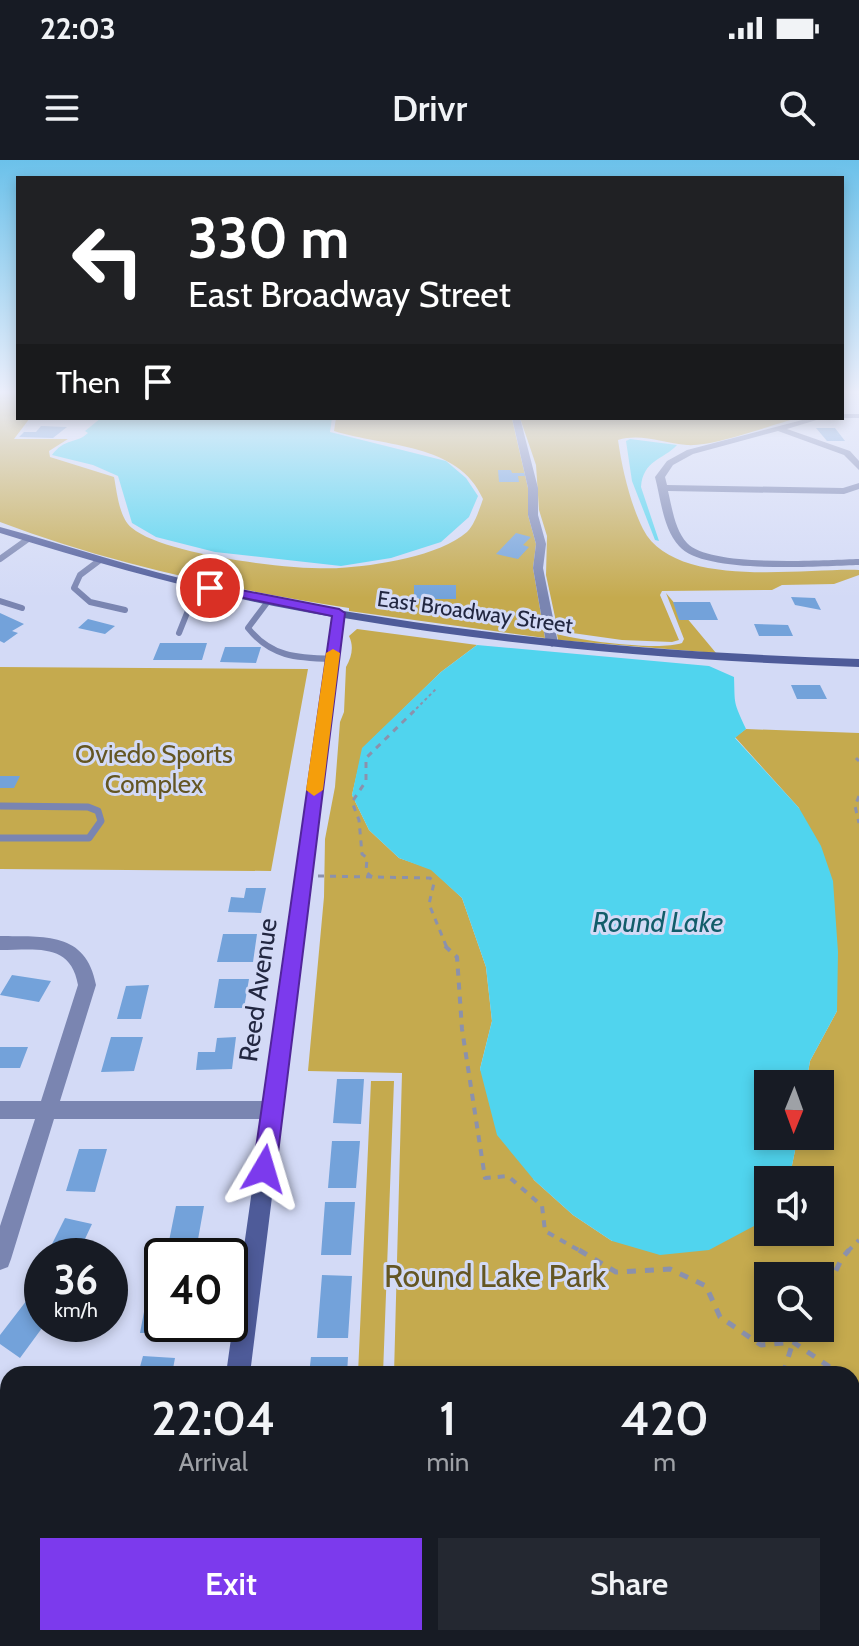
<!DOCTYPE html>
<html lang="en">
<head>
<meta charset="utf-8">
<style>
	body { margin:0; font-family:Cabin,sans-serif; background:#242831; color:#f1f3f6; height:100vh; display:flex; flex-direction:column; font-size:30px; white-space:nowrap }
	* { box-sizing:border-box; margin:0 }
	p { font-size:26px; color:#9ea1a6 }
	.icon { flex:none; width:44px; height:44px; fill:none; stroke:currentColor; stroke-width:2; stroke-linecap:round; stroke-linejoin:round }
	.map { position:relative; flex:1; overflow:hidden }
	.sheet { position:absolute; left:0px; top:1206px; width:860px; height:280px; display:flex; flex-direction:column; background:#171b24; border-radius:24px 24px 0 0; box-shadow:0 4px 12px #0003 }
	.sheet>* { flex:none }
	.hud { position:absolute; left:16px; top:16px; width:828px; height:244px; border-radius:0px; box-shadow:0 4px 12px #0003; background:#202124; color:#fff; overflow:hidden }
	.needle { width:52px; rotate:181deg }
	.buttons { position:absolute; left:754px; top:910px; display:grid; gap:16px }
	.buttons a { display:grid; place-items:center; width:80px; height:80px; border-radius:0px; background:#171b24; box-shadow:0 4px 12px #0003; font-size:40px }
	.speed { position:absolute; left:24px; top:1078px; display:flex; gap:16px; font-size:40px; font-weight:700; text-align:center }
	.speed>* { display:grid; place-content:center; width:104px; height:104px; border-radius:50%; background:#171b24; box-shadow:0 4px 12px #0003; line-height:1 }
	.speed small { font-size:20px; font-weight:400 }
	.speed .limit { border:4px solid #111; border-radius:12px; background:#fff; color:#111 }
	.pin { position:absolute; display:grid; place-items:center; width:68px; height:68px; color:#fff; margin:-34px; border:4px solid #fff; border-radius:50%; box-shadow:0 2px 8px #0007 }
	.me { position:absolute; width:88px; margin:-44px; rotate:7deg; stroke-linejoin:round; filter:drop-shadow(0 0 6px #0008) }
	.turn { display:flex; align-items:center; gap:28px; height:168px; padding:0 40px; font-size:36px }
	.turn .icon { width:104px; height:104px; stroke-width:2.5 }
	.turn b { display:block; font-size:56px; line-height:68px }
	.then { display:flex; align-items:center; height:76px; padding:0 40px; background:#0003; gap:16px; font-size:30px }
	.eta { display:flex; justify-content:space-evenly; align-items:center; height:136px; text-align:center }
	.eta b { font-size:48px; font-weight:600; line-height:56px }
	.button { display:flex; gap:16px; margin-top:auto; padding:16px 40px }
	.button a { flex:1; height:92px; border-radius:0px; background:#7c3aed; color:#fff; font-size:32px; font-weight:600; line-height:92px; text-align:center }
	.button a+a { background:#242831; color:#f1f3f6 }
	.status { display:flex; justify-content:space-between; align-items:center; height:56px; padding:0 40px; background:#171b24; direction:ltr }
	.status svg { height:22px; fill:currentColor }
	header { display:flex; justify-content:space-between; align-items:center; height:104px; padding:0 40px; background:#171b24; font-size:36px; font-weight:600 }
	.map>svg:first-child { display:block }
	.green { fill:#c5aa4e; fill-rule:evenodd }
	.water { fill:#50d4ee }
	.building { fill:#73a2da }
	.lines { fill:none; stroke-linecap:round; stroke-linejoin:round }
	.path-far3 { stroke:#8b91ac; stroke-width:2; stroke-dasharray:3 3; stroke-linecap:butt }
	.path-far2 { stroke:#8b91ac; stroke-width:3; stroke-dasharray:6 6; stroke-linecap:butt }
	.path-far1 { stroke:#8b91ac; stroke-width:4; stroke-dasharray:7 7; stroke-linecap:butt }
	.path { stroke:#8b91ac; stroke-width:5; stroke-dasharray:9 9; stroke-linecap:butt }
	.lane-far1 { stroke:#7a85b1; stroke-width:6 }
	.lane { stroke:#7a85b1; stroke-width:7 }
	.street { fill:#7a85b1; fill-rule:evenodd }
	.secondary { fill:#4e5b99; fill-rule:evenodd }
	.route { fill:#7c3aed; stroke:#51269a; stroke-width:2 }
	.slow { fill:#f59e0b }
	.labels { text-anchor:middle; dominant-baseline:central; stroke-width:6; stroke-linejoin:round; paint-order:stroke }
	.far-street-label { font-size:22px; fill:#222741; stroke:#d3daf6 }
	.park-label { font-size:26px; fill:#645623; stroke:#d3daf6 }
	.street-label { font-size:26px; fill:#222741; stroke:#d3daf6 }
	.water-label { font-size:28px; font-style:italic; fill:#125d6a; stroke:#d3daf6 }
	.near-park-label { font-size:32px; fill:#645623; stroke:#d3daf6 }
</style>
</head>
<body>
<div class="status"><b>22:03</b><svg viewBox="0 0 49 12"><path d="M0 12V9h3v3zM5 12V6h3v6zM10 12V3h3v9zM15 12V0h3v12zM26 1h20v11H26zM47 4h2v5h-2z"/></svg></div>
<header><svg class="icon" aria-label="menu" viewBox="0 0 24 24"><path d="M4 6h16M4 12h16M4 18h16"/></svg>Drivr<svg class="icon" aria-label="search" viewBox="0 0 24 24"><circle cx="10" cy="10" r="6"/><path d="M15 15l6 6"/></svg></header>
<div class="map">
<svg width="859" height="1486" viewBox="0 0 859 1486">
	<rect width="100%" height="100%" fill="#d3daf6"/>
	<path class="green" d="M0,230H18V258H30L14,279H68L49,291L50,297L114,317C117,332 119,358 132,368C164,395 296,411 339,408C375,406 440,396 467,372C475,364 479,350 483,339C459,283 385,287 334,271L336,258L512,259L528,328V355L536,384L533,408L545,478L349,451V448C229,429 114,405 0,362Z
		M520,258H798C771,265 712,287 687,285C663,283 641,273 618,280C622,308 630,343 643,369C674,430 802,408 859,410V415L834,424L782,425L772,430L662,431L660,435L679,480L672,482L622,480L558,471L546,415L547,376L539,350L536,305Z
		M666,433L716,493L558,480L557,474C581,481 660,491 682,483L684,479Z
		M357,469L477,485L441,512L363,588L352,635L369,670L399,698L431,709L462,738L486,807L492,861L480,909L534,1020L573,1055L612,1081L754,1066L768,1052V1072H820V1020H789L798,976H820V924H806L810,901L837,851L799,648L735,577L746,569L859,573V1486H763L761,1478H852V1214H394L402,913L308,911L324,737L325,679L335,627L340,562L344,552L346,507C352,497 354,486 349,476ZM768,1116H820V1168H768Z
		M0,507L308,509L271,711L0,709Z
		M371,921H394L383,1214H358Z"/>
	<path class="water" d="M101,258H332L330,272L446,301L466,318L478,336L469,357L441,382L391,398L341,406L215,392L156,377L132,363L118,316L93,305L52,295C64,278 76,284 88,273L85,271Z
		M630,279L677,285C663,300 643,300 641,327L659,381L655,380L632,321L626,281Z
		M477,485L709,506L734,517C735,546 733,540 746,569L735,578L799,648L821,686L833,721L838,792L837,851L810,901L806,924H768V976H798L789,1020H768V1052L754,1066L709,1090L660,1095L612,1081L573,1055L534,1020L497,975L480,909L492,861L486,807L462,738L431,710L399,698L369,670L352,635L362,588L441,512Z"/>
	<path class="building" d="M41,266L67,267L53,278L19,277L24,272H36Z
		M816,268H835L845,281H827Z
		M498,310H511L512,313H524L525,316H518L519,322H499Z
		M516,373L531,377L523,385L529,387L518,399L496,394Z
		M414,425H456V439H414Z
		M791,437L815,438L821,450L795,445Z
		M673,442H710L718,460H679Z
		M0,453L24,464L12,471L18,473L4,483L0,481Z
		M88,459L115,466L105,474L78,468Z
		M754,464L788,465L793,476H759Z
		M160,483H207L202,500H153Z
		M225,487H261L256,503L220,502Z
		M791,525H820L827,539H797Z
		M0,616H20L14,628H0Z
		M246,728H266L261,753L228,752L231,737L244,738Z
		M223,774H257L253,802H217Z
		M12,815L51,821L39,842L0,835Z
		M219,819H249L244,848H214Z
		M149,825L141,859H117L126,826Z
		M111,877H143L134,911L101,912Z
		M236,877L232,909L196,910L198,892H215L217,878Z
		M0,887H28L20,908H0Z
		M337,919H364L361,964L333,963Z
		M332,981H360L356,1028H328Z
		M79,989H107L95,1032L66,1031Z
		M325,1042H355L351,1095H321Z
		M176,1046H204L195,1096H166Z
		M65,1058L92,1064L77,1096H46Z
		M151,1115H162V1164H178L177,1172L140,1173Z
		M322,1115L352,1116L348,1178H317Z
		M37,1127L42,1130V1164H45L20,1198L0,1184V1175Z
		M143,1196L175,1198L172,1214H138Z
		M311,1197H348L347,1214H309Z
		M0,1404H8V1454H0Z"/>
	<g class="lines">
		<path class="path-far3" d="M412,553L437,528"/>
		<path class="path-far2" d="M856,598L859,601
			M859,636L855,646L859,663
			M318,716L430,718L434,723L429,744L447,788
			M372,717L366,712L367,698L362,694L359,660L352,642L366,621V598L414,551"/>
		<path class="path-far1" d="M445,786L457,797L462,869L485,1018L508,1016L542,1046L545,1071L582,1092
			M847,1092L859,1080"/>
		<path class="path" d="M579,1090L616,1112L670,1109L706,1126L720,1157L761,1185L793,1182L840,1214
			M820,1143L842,1098L849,1090
			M783,1214L793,1182L803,1168
			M852,1222L859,1227
			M798,1478L799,1486"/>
		<path class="lane-far1" d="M0,399L28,379
			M100,400L80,415L74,428L90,442L125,450
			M269,440L248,468C271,497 297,498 332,499
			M0,441L22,448
			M179,473L191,443L210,428"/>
		<path class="lane" d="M0,646L88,647L98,651L101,661L89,678H0"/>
		<path class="street" d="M842,254H859V258H840Z
			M512,258H520L538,328V355L546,384L543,408L558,483L552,487L546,483L533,408L536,384L528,355V328Z
			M810,258H823L787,269L850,291L859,301V310L844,295L778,271L693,294L673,305L665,317L667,325L843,328L859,323V329L844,334L668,331C672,348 675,370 687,383C711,408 823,400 859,399V405C821,406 703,415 679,386C663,368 661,340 655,317L667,301L687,290Z
			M0,776C44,777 86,771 96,825L60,941H272L279,944L282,950L279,956L272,959H54L11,1099L8,1107L0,1110V1066L35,959H0V941H41L78,825C71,782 35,790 0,790Z"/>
		<path class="secondary" d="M0,367C70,386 139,410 210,425C424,472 640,492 859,499V507C686,501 515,487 344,458L250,1214H226L333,457C220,438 109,407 0,373Z
			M190,1478H218L217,1486H189Z"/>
	</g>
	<linearGradient id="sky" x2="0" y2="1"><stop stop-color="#6bc1ea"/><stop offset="0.53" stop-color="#ebeefb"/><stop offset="1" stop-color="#ebeefb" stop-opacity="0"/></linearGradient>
	<rect width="859" height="438" fill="url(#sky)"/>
	<path class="route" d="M210,424L339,449L345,453L276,1009L273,1017L264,1020L256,1017L253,1009L332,456L205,430V425Z"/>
	<path class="slow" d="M333,489L340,493L323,630L314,636L306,630L326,493Z"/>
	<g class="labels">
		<g class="far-street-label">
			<text transform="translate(475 452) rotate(8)">East Broadway Street</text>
		</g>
		<g class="park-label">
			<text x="154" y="594">Oviedo Sports<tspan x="154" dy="30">Complex</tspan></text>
		</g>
		<g class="street-label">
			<text transform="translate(258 830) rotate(-82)">Reed Avenue</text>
		</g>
		<g class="water-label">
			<text x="658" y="762">Round Lake</text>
		</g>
		<g class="near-park-label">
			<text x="495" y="1115">Round Lake Park</text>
		</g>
	</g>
</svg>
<div class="buttons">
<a><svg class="needle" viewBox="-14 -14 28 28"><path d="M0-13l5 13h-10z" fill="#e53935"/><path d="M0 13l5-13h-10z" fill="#9ea1a6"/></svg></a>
<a><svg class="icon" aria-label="sound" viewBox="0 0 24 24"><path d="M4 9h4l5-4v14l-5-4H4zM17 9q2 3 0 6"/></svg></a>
<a><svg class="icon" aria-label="search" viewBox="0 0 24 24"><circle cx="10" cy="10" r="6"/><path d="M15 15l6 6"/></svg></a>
</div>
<div class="speed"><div>36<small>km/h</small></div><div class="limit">40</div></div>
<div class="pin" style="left:210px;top:428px;background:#d93025"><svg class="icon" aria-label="arrive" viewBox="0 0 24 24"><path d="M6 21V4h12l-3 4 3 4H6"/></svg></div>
<svg class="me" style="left:264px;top:1009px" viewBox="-20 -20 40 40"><path d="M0-17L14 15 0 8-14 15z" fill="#7c3aed" stroke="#fff" stroke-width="4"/></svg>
<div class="hud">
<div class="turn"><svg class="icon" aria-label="left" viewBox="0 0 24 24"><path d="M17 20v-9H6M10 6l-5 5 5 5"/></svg><div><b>330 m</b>East Broadway Street</div></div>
<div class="then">Then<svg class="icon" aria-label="arrive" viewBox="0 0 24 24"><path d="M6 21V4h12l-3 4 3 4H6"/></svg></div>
</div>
<section class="sheet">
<div class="eta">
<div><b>22:04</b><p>Arrival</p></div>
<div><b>1</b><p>min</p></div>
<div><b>420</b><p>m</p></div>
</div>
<div class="button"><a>Exit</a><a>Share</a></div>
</section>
</div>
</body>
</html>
